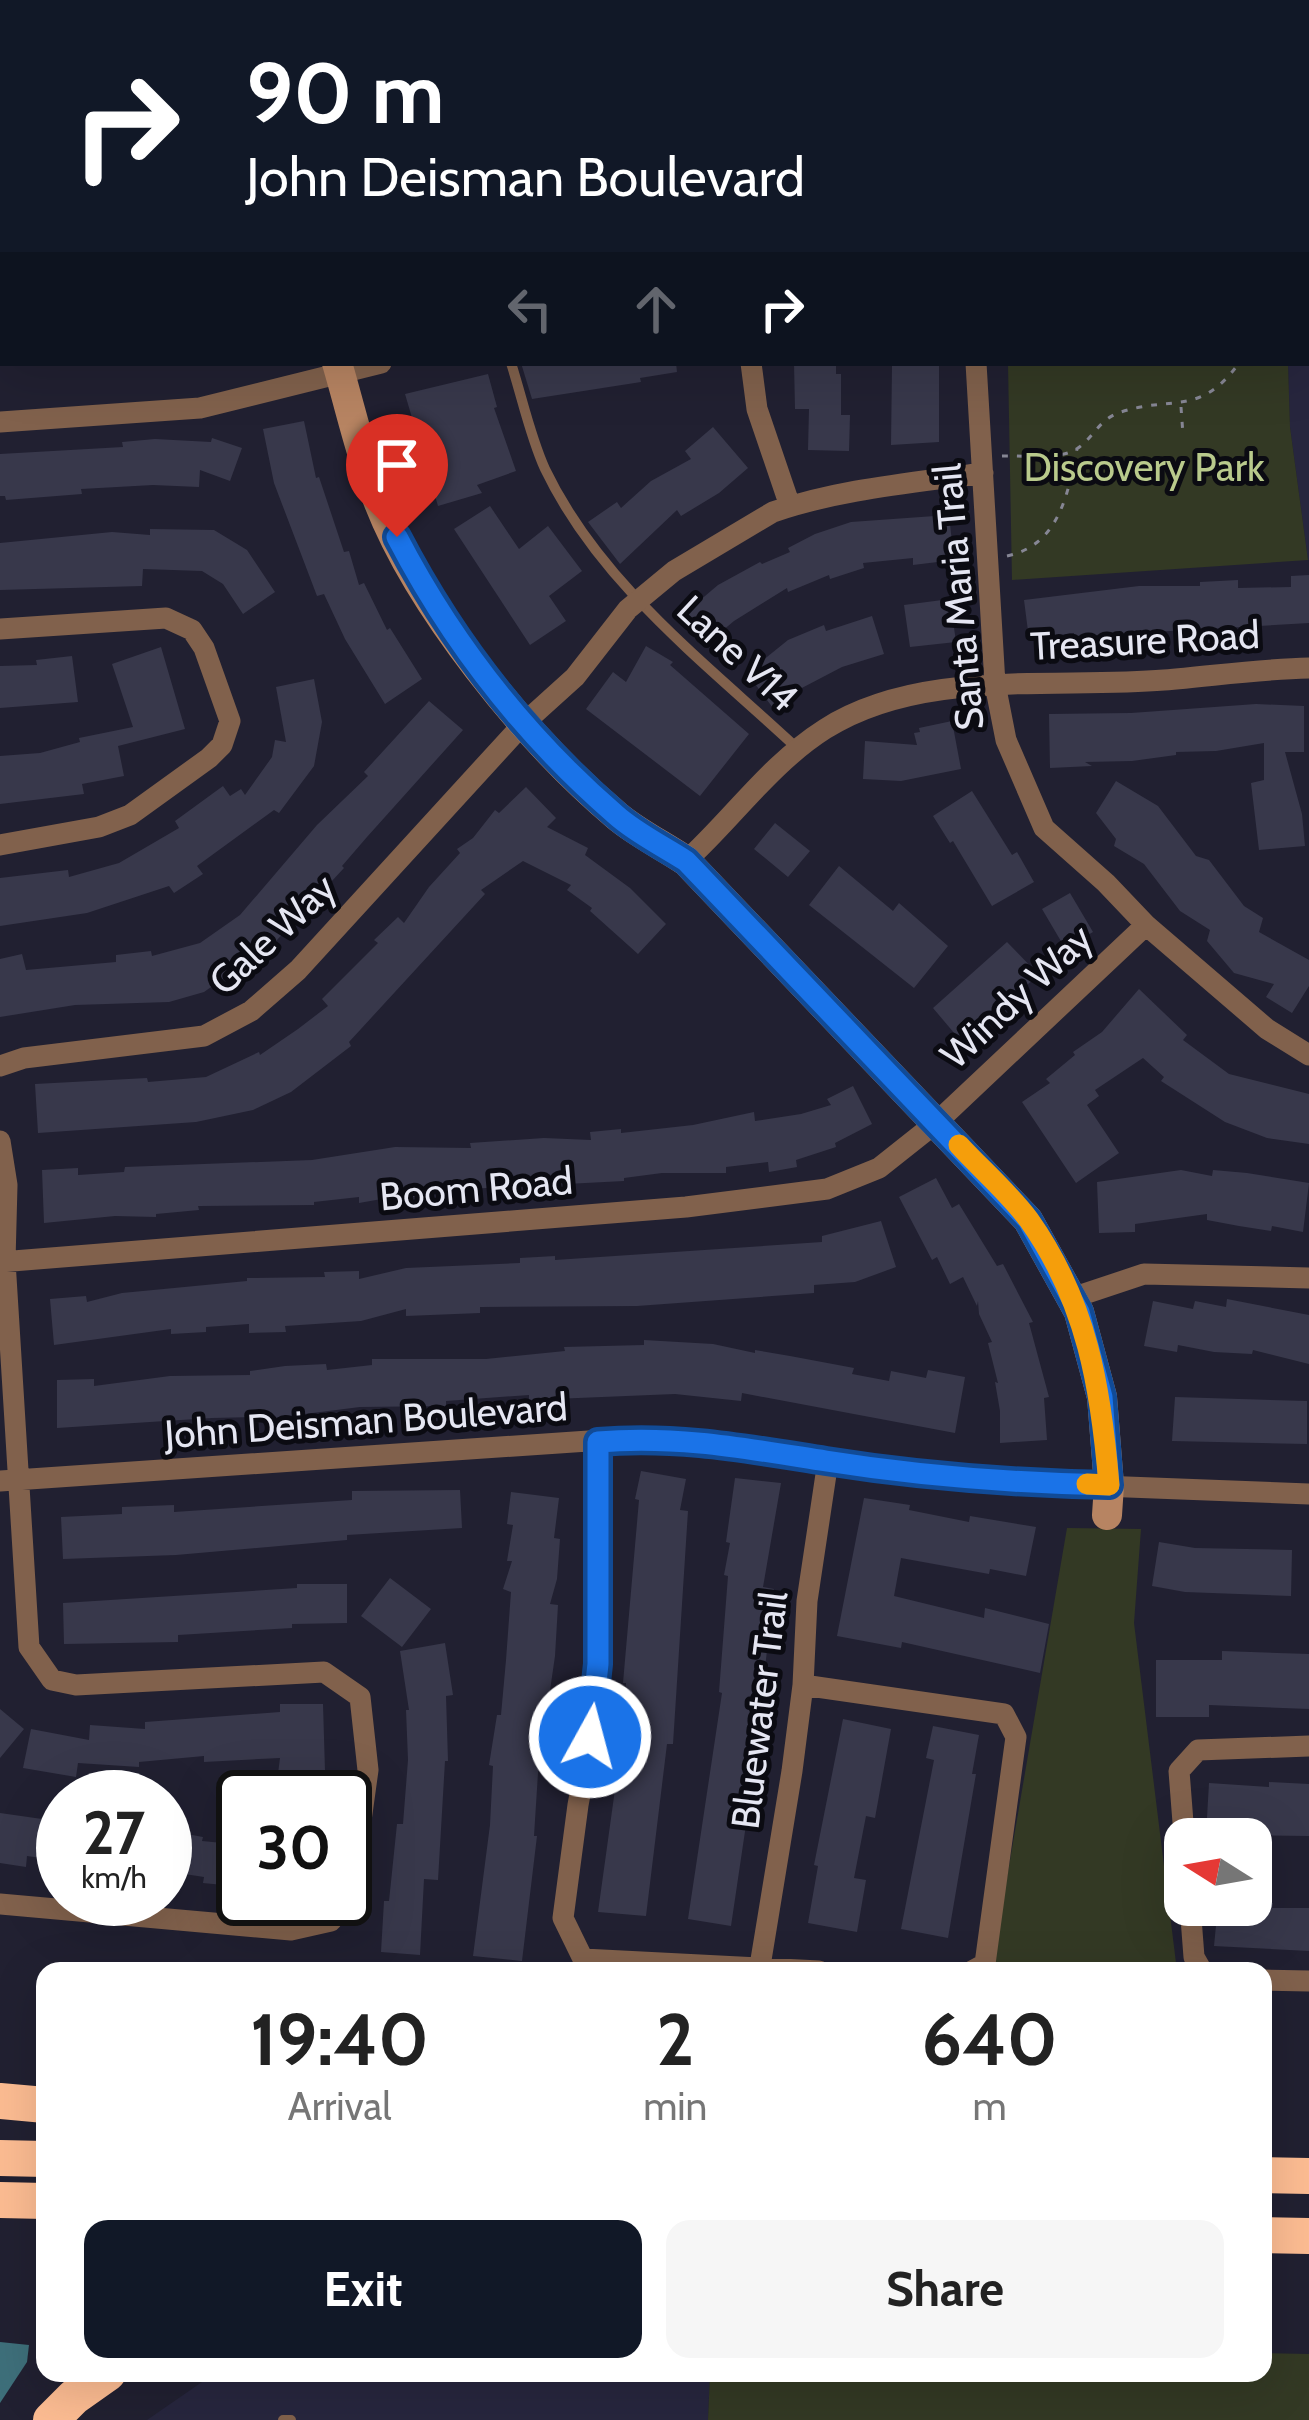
<!DOCTYPE html>
<html lang="en">
<head>
<meta charset="utf-8">
<style>
	body { margin:0; font-family:Cabin,sans-serif; background:#f6f6f6; color:#222; height:100vh; display:flex; flex-direction:column; font-size:45px; white-space:nowrap }
	* { box-sizing:border-box; margin:0 }
	p { font-size:39px; color:#767676 }
	.icon { flex:none; width:66px; height:66px; fill:none; stroke:currentColor; stroke-width:2; stroke-linecap:round; stroke-linejoin:round }
	.map { position:relative; flex:1; overflow:hidden }
	.side { position:absolute; left:36px; top:1962px; width:1236px; height:420px; display:flex; flex-direction:column; background:#fff; border-radius:24px; box-shadow:0 12px 48px #0002 }
	.side>* { flex:none }
	.guide { position:absolute; left:0px; top:0px; width:1311px; height:366px; box-shadow:0 12px 48px #0002; background:#111827; color:#fff; overflow:hidden }
	.needle { width:78px; rotate:281deg }
	.fabs { position:absolute; left:1164px; top:1818px; display:grid; gap:24px }
	.fabs a { display:grid; place-items:center; width:108px; height:108px; border-radius:24px; background:#fff; box-shadow:0 12px 48px #0002; font-size:60px }
	.speed { position:absolute; left:36px; top:1770px; display:flex; gap:24px; font-size:60px; font-weight:700; text-align:center }
	.speed>* { display:grid; place-content:center; width:156px; height:156px; border-radius:50%; background:#fff; box-shadow:0 12px 48px #0002; line-height:1 }
	.speed small { font-size:30px; font-weight:400 }
	.speed .limit { border:6px solid #111; border-radius:18px; background:#fff; color:#111 }
	.pin { position:absolute; display:grid; place-items:center; width:102px; height:102px; color:#fff; margin:-123px -51px; border-radius:50% 50% 50% 0; rotate:-45deg; box-shadow:0 0 12px #0007 }
	.pin .icon { rotate:45deg }
	.me { position:absolute; width:132px; margin:-66px; rotate:7deg; stroke-linejoin:round; filter:drop-shadow(0 0 9px #0008) }
	.turn { display:flex; align-items:center; gap:42px; height:252px; padding:0 48px; font-size:54px }
	.turn .icon { width:156px; height:156px; stroke-width:2.5 }
	.turn b { display:block; font-size:84px; line-height:102px }
	.lanes { display:flex; align-items:center; height:114px; padding:0 48px; background:#0003; justify-content:center; gap:60px; direction:ltr }
	.lanes .off { opacity:.35 }
	.eta { display:flex; justify-content:space-evenly; align-items:center; height:204px; text-align:center }
	.eta b { font-size:72px; font-weight:700; line-height:84px }
	.primary-button { display:flex; gap:24px; margin-top:auto; padding:24px 48px }
	.primary-button a { flex:1; height:138px; border-radius:24px; background:#111827; color:#fff; font-size:48px; font-weight:700; line-height:138px; text-align:center }
	.primary-button a+a { background:#f6f6f6; color:#222 }
	.map>svg:first-child { display:block }
	.built { fill:#27263e }
	.green { fill:#333924 }
	.water { fill:#3e6f7a }
	.building { fill:#38384b }
	.lines { fill:none; stroke-linecap:round; stroke-linejoin:round }
	.path { stroke:#868694; stroke-width:3; stroke-dasharray:6 9; stroke-linecap:butt }
	.lane { stroke:#81614c; stroke-width:10 }
	.street { stroke:#81614c; stroke-width:21 }
	.secondary { stroke:#b78462; stroke-width:30 }
	.highway { stroke:#fcbc92; stroke-width:36 }
	.route-casing { stroke:#114b97; stroke-width:30 }
	.route { stroke:#1a73e8; stroke-width:21 }
	.slow { stroke:#f59e0b; stroke-width:21 }
	.labels { text-anchor:middle; dominant-baseline:central; stroke-width:10; stroke-linejoin:round; paint-order:stroke }
	.park-label { font-size:39px; fill:#b9ca8c; stroke:#0b0b12 }
	.street-label { font-size:39px; fill:#e5e6f2; stroke:#0b0b12 }
</style>
</head>
<body>
<div class="map">
<svg width="1309" height="2420" viewBox="0 0 1309 2420">
	<rect width="100%" height="100%" fill="#212031"/>
	<path class="built" d="M1309,24V560H1308L1290,427L1288,363H1308Z
		M215,2373H710L708,2420H147Z"/>
	<path class="green" d="M1008,363H1288L1290,427L1308,560L1012,580Z
		M1067,1528L1141,1529L1134,1623L1177,1971H991Z
		M1263,2353L1309,2354V2420H708L710,2373H1263Z"/>
	<path class="water" d="M0,2342L29,2345L27,2362L0,2403Z"/>
	<path class="building" d="M521,363H676L677,372L640,378L641,382L532,399Z
		M794,363H836V374H841V415H850L849,451L808,450L809,409H795Z
		M892,366H939V442L891,445Z
		M488,374L497,407L494,408L516,471L477,485L482,493L438,506L405,394Z
		M304,421L316,478L319,477L344,552L349,551L359,585L364,583L387,630L390,628L422,679L385,704L345,639L324,594L317,596L274,483L263,429Z
		M713,427L748,468L719,493L681,516L677,510L620,564L588,522L617,502L621,508L651,481L691,459L685,451Z
		M212,438L242,448L230,481L200,470L199,487L153,485L81,489L82,494L6,500L5,496H0V454L123,447L122,442L155,439L211,442Z
		M490,506L519,549L548,526L582,571L549,596L566,621L530,645L454,529Z
		M949,515L954,560L913,565V558L863,563L864,568L830,579L829,575L788,592L787,588L734,621L704,646L679,618L718,585L760,562L762,564L790,552L788,548L815,534L851,522Z
		M150,529L214,530L247,550L275,592L243,614L223,584L202,571L143,569L142,586L0,590V543L112,532L150,535Z
		M1309,575V623L1153,632L1154,638L1117,643L1116,634L1074,637V633L1029,639L1024,600L1139,586H1200V582L1238,580V588L1291,587V576Z
		M950,599L956,642L910,647L904,605Z
		M872,616L884,654L842,667L798,690L773,708L747,673L788,640L824,625L826,631Z
		M646,646L673,662L670,665L749,734L700,796L586,709L613,672L626,682Z
		M161,647L185,729L118,746L124,776L82,784L84,794L0,804V756L40,753L80,742L79,738L133,727L112,664Z
		M72,656L78,702L0,708V666L37,665L36,660Z
		M314,679L322,722L314,766L279,813L274,810L197,866L203,874L174,893L169,886L87,913L0,926V878L68,870L69,877L119,863L179,828L175,821L223,786L230,796L241,789L245,795L272,757L275,740L286,742L276,687Z
		M429,701L463,730L367,837L342,866L344,868L263,955L261,952L204,992L169,1002L75,1005L0,1017V959L22,954L26,970L116,962V955L151,951L152,956L200,943L240,915L317,825L368,776L364,772Z
		M1256,704L1304,706V752H1285L1302,814L1305,846L1259,850L1251,783L1264,780V743L1216,751L1176,752V755L1132,761L1085,762L1092,766L1050,768L1049,714L1131,713Z
		M952,721L961,769L901,781L863,779L865,741L917,745L914,733L920,732L919,728Z
		M1116,781L1158,806L1196,856L1209,860L1244,906L1263,918L1259,932L1309,960V986L1292,1013L1266,997L1274,984L1234,973L1207,941L1210,930L1180,911L1144,864L1114,846L1116,839L1096,813Z
		M526,787L556,818L547,827L588,848L585,855L630,888L666,924L638,954L590,911L592,908L567,890L571,885L523,861L481,890L485,894L349,1042L351,1046L291,1092L253,1110L196,1122L38,1133L35,1084L147,1078L148,1082L206,1077L259,1052L260,1055L298,1029L328,1006L322,999L378,943L374,940L398,917L404,923L429,887L460,853L457,849L473,838L495,810L499,813Z
		M972,791L1012,855L1017,852L1034,882L992,906L953,841L950,843L933,816Z
		M775,823L810,851L788,877L754,849Z
		M839,866L893,911L899,903L948,946L914,988L809,905Z
		M1070,893L1093,932L1065,948L1042,909Z
		M1007,942L1039,975L960,1040L933,1008Z
		M1139,989L1187,1035L1183,1040L1229,1074L1309,1094V1144L1267,1138L1225,1122L1161,1081L1164,1077L1143,1058L1095,1090L1099,1096L1087,1105L1119,1153L1076,1183L1022,1102L1050,1083L1046,1079L1075,1055L1073,1052L1102,1032Z
		M853,1086L872,1124L835,1143L836,1147L796,1160L797,1167L769,1172L768,1162L726,1167V1173H662L624,1178V1181L429,1191V1197H393L359,1203V1197L314,1202V1205L198,1206L199,1210L156,1214V1217L115,1216L44,1223L42,1170L78,1168V1175L124,1172L125,1167L312,1160L395,1147L471,1148L470,1143L544,1138L591,1140L590,1132L621,1129V1133L693,1125L754,1112L755,1121L801,1114L831,1105L827,1099Z
		M1181,1170L1212,1176L1213,1170L1247,1173L1309,1183L1303,1232L1272,1226L1271,1231L1239,1226L1207,1220V1214L1135,1224V1232L1099,1233L1097,1182Z
		M936,1178L952,1208L959,1204L997,1266L1003,1264L1033,1322L1029,1323L1049,1397L1044,1398L1047,1440L1000,1443V1411L995,1382L998,1383L988,1343L992,1342L979,1314L978,1301L977,1306L963,1277L950,1284L937,1257L932,1260L899,1197Z
		M881,1221L896,1267L855,1282L814,1285V1293L637,1306L480,1307V1313L406,1316V1309L361,1321L285,1326L286,1332L249,1333V1324L206,1327V1332L171,1334V1329L54,1345L50,1299L86,1296L87,1302L122,1293L247,1281V1278L325,1277L324,1272L359,1271V1279L406,1268L520,1263V1258L555,1256V1260L822,1242V1236Z
		M1227,1299L1309,1315V1364L1253,1350L1252,1354L1214,1352L1178,1345L1177,1352L1144,1346L1153,1301L1193,1309L1195,1301L1226,1307Z
		M644,1340L713,1344L755,1353V1350L790,1356L854,1368L852,1374L889,1381L891,1371L926,1378L928,1370L965,1377L955,1433L742,1393L741,1401L675,1394L529,1400V1395L446,1401V1406L360,1407L257,1420L256,1417L212,1418L57,1428V1380L94,1379V1386L170,1376L250,1375V1371L285,1366L326,1364L327,1370L372,1365V1359H486L565,1351L564,1347L644,1345Z
		M1175,1397L1307,1401V1444L1172,1441Z
		M641,1471L686,1479L680,1510L688,1511L673,1744H667L646,1916L598,1912L622,1739L626,1683H623L639,1500L635,1499Z
		M735,1478L781,1483L763,1587L774,1589L761,1703H764L731,1926L688,1919L722,1693L719,1692L728,1576L724,1575L730,1543L726,1542Z
		M460,1490L462,1528L347,1535V1540L176,1555L63,1559L61,1517L122,1514V1507L174,1505V1512L352,1500V1491Z
		M511,1492L559,1498L554,1538L560,1539L557,1579L550,1604L558,1605L555,1656L538,1773L534,1836H537L522,1961L473,1956L490,1825L493,1766L489,1765L497,1715H501L506,1660L511,1592L503,1589L512,1561H507L513,1525L507,1524Z
		M864,1498L910,1505L909,1510L969,1522L970,1516L1036,1527L1026,1576L990,1569L989,1574L901,1558L894,1596L984,1618L985,1608L1049,1624L1040,1673L902,1642L901,1648L837,1636Z
		M1159,1542L1195,1548L1292,1550L1291,1596L1185,1592L1152,1586Z
		M390,1578L431,1609L402,1647L361,1616Z
		M297,1584H347V1623L292,1624V1628L178,1635V1642L64,1644L63,1603L297,1588Z
		M445,1643L453,1695L446,1696L448,1761H445L438,1880L424,1879L420,1955L381,1952L384,1901H389L397,1824H403L408,1760L406,1710H409L400,1651Z
		M1222,1651L1309,1654V1709L1209,1705V1717H1156V1660H1222Z
		M280,1704H323L325,1771L322,1797H275L280,1758L204,1762V1756L139,1762V1767L78,1763L76,1777L23,1768L31,1729L89,1740L90,1725L145,1729V1722L280,1712Z
		M0,1709L24,1729L0,1758Z
		M843,1719L891,1729L875,1818L866,1816L854,1878L866,1880L857,1932L808,1923L818,1866L814,1865Z
		M933,1726L979,1735L972,1774H976L948,1938L901,1929L934,1760L926,1758Z
		M1269,1782L1309,1784V1836L1206,1835L1209,1783L1269,1787Z
		M0,1813L63,1822V1861L27,1856L26,1867L0,1863Z
		M165,1830L203,1837L202,1841L243,1845V1887L203,1883L204,1877L165,1871Z
		M1251,1902L1273,1903L1272,1908H1309V1951L1214,1946L1218,1905H1251Z"/>
	<g class="lines">
		<path class="path" d="M1147,3V0
			M1188,3V0
			M1181,407L1183,435
			M1002,456C1024,455 1060,461 1078,448C1095,436 1099,419 1121,412C1173,395 1200,417 1239,363
			M1007,556C1059,545 1068,494 1077,449"/>
		<path class="lane" d="M425,0V3
			M511,363C522,397 530,436 545,469C600,584 707,664 798,749
			M283,2420H291"/>
		<path class="street" d="M889,3L1024,0
			M0,151H3
			M751,363L757,409L790,506
			M976,363L995,684L1006,740L1044,828L1106,883L1146,925L1267,1029L1309,1055
			M0,422L200,408L381,363
			M0,629L166,618L192,630L204,648L230,721L222,745L209,758L130,815L99,827L0,845
			M686,861C733,818 770,764 825,729C921,668 1056,689 1164,680C1213,676 1260,669 1309,668
			M0,1066L24,1058L204,1036L251,1011L298,970L523,724L575,677L628,609L674,571L773,512C840,489 913,483 983,473
			M0,1141L7,1185L5,1261L29,1647L52,1680L76,1685L324,1672L360,1697L368,1770L351,1893L331,1921L291,1930L0,1904
			M0,1262L686,1207L827,1189L879,1168L937,1122L1146,925
			M1072,1298L1144,1274L1309,1278
			M598,1442L601,1546L597,1704L578,1805L563,1918L583,1959L819,1971
			M0,1481L647,1437L731,1443L828,1461L997,1482L1309,1494
			M803,1685L1004,1714L1016,1737L985,1964L972,1971
			M1185,1848L1179,1771L1198,1750L1309,1746
			M1190,1905L1194,1957L1202,1971
			M760,1966L792,1771L803,1685L807,1601L828,1461
			M1263,1980L1309,1981"/>
		<path class="secondary" d="M248,0L249,3
			M337,363C350,407 360,452 376,495C416,604 528,741 617,816C637,833 664,846 686,861L1028,1220L1079,1312L1102,1397L1109,1485L1107,1515"/>
		<path class="highway" d="M0,2101L45,2105
			M0,2158L45,2159
			M1263,2175L1309,2176
			M0,2200L45,2201
			M1263,2235L1309,2236
			M51,2420L74,2397L108,2373"/>
	</g>
	<g class="lines">
		<defs>
			<path id="route" d="M397,537C452,643 526,737 616,815C636,833 663,846 686,861L1028,1220L1079,1312L1102,1397L1109,1485C1014,1483 920,1476 826,1461C749,1449 677,1435 598,1442V1664L590,1737"/>
		</defs>
		<use href="#route" class="route-casing"/>
		<use href="#route" class="route"/>
		<path class="slow" d="M959,1145C981,1169 1009,1193 1029,1220C1087,1302 1101,1388 1109,1485L1087,1484"/>
	</g>
	<g class="labels">
		<g class="park-label">
			<text x="1144" y="467">Discovery Park</text>
		</g>
		<g class="street-label">
			<text transform="translate(958 597) rotate(-95)">Santa Maria Trail</text>
			<text transform="translate(1145 640) rotate(-3)">Treasure Road</text>
			<text transform="translate(738 653) rotate(43)">Lane V14</text>
			<text transform="translate(272 934) rotate(-43)">Gale Way</text>
			<text transform="translate(1016 996) rotate(-43)">Windy Way</text>
			<text transform="translate(476 1188) rotate(-5)">Boom Road</text>
			<text transform="translate(366 1420) rotate(-4)">John Deisman Boulevard</text>
			<text transform="translate(759 1710) rotate(-83)">Bluewater Trail</text>
		</g>
	</g>
</svg>
<div class="fabs">
<a><svg class="needle" viewBox="-14 -14 28 28"><path d="M0-13l5 13h-10z" fill="#e53935"/><path d="M0 13l5-13h-10z" fill="#767676"/></svg></a>
</div>
<div class="speed"><div>27<small>km/h</small></div><div class="limit">30</div></div>
<div class="pin" style="left:397px;top:537px;background:#d93025"><svg class="icon" aria-label="arrive" viewBox="0 0 24 24"><path d="M6 21V4h12l-3 4 3 4H6"/></svg></div>
<svg class="me" style="left:590px;top:1737px" viewBox="-20 -20 40 40"><circle r="17" fill="#1a73e8" stroke="#fff" stroke-width="3"/><path d="M0-11L8 9 0 5-8 9z" fill="#fff"/></svg>
<div class="guide">
<div class="turn"><svg class="icon" aria-label="right" viewBox="0 0 24 24"><path d="M7 20v-9h11M14 6l5 5-5 5"/></svg><div><b>90 m</b>John Deisman Boulevard</div></div>
<div class="lanes"><svg class="icon off" aria-label="left" viewBox="0 0 24 24"><path d="M17 20v-9H6M10 6l-5 5 5 5"/></svg><svg class="icon off" aria-label="ahead" viewBox="0 0 24 24"><path d="M12 20V5M6 11l6-6 6 6"/></svg><svg class="icon" aria-label="right" viewBox="0 0 24 24"><path d="M7 20v-9h11M14 6l5 5-5 5"/></svg></div>
</div>
<section class="side">
<div class="eta">
<div><b>19:40</b><p>Arrival</p></div>
<div><b>2</b><p>min</p></div>
<div><b>640</b><p>m</p></div>
</div>
<div class="primary-button"><a>Exit</a><a>Share</a></div>
</section>
</div>
</body>
</html>
